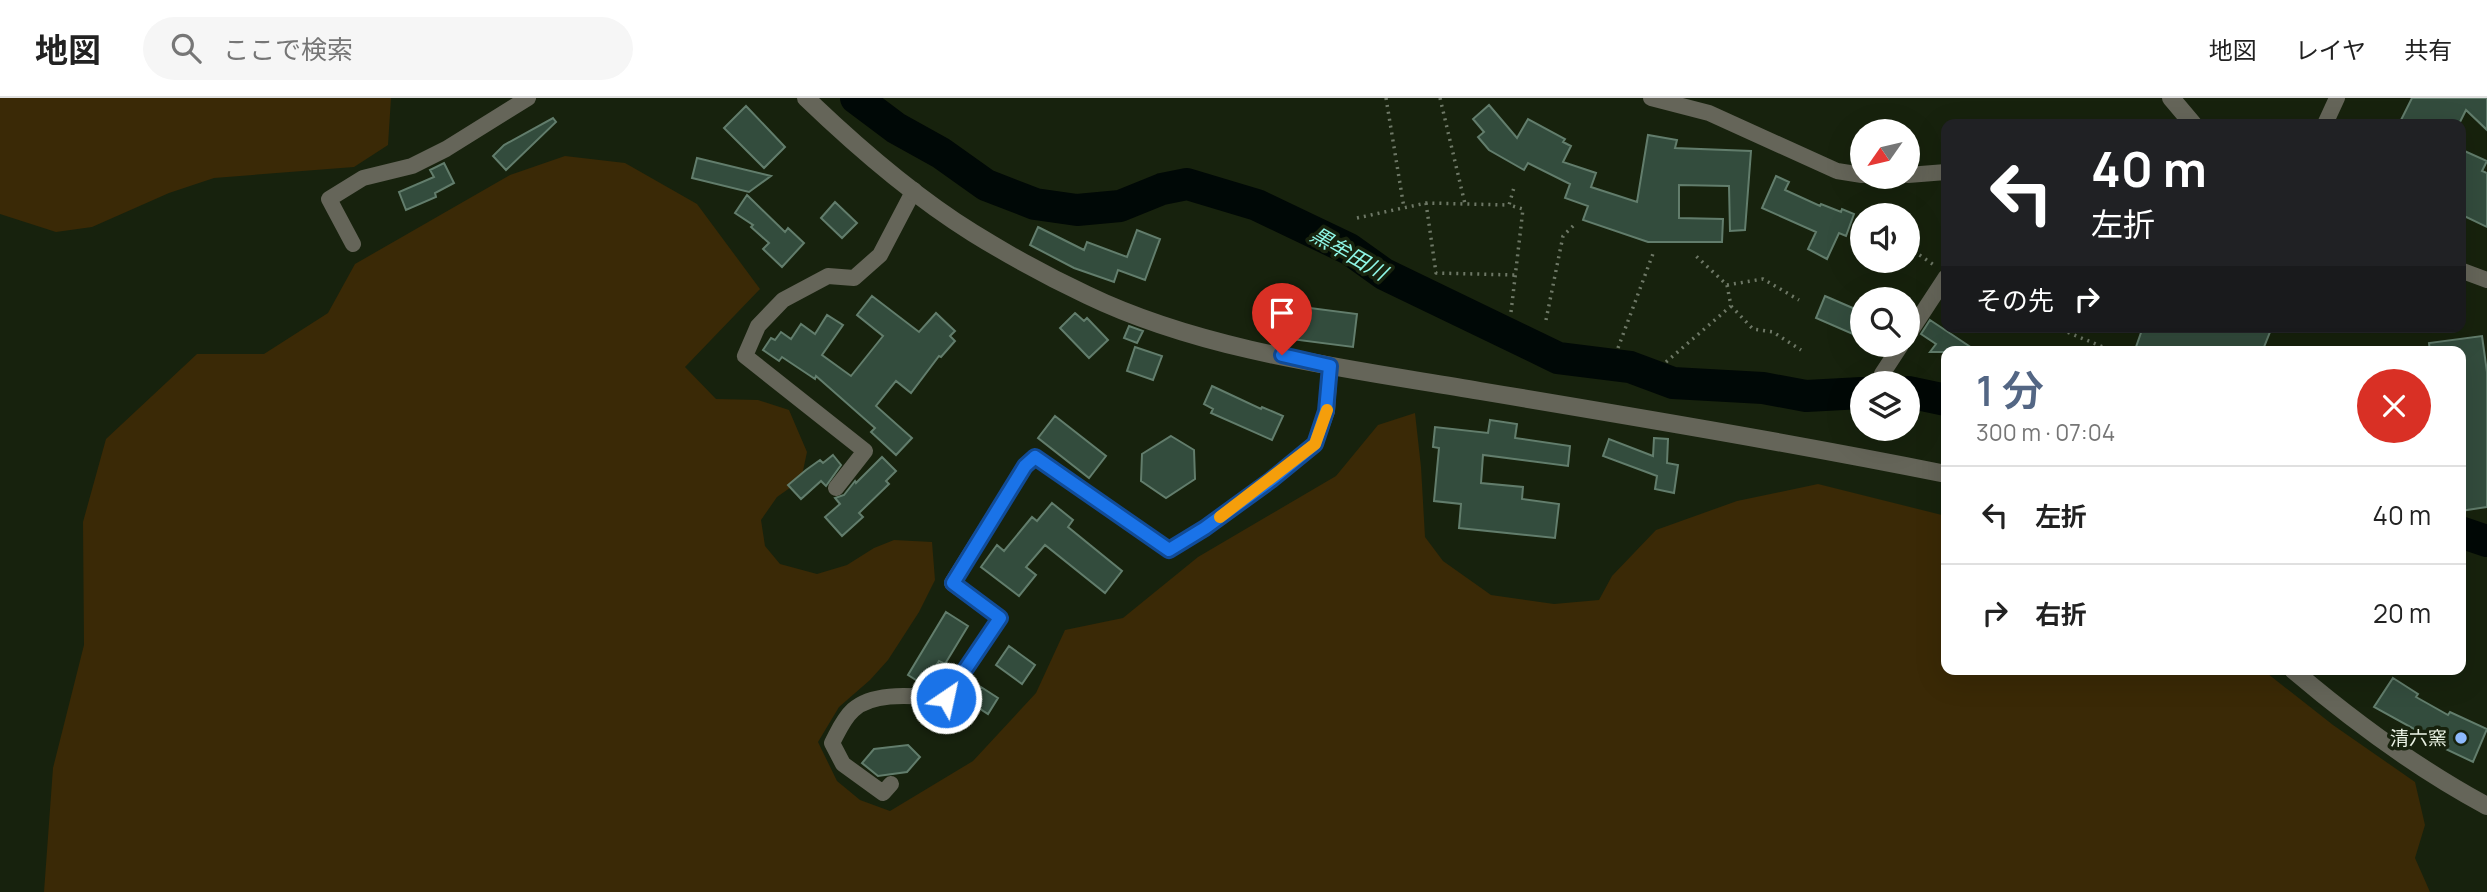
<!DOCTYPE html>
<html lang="ja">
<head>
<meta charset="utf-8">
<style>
	body { margin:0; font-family:Manrope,"Noto Sans JP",sans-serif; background:#f6f6f6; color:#222; height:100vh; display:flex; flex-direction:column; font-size:26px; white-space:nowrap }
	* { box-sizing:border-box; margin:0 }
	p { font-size:23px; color:#767676 }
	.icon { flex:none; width:38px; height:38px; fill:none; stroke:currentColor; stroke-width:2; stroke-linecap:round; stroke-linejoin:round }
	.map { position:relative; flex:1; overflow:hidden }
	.details { position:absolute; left:1941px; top:248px; width:525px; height:329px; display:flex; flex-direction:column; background:#fff; border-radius:14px; box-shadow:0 7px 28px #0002 }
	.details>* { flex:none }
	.guide { position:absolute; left:1941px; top:21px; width:525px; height:214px; border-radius:14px; box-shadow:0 7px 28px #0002; background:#202124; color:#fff; overflow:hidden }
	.needle { width:46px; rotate:236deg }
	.tools { position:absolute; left:1850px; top:21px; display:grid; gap:14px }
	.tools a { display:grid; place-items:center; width:70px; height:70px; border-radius:50%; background:#fff; box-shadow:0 7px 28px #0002; font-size:35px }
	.pin { position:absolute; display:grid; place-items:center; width:60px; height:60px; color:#fff; margin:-72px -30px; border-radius:50% 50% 50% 0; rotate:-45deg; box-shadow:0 0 7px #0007 }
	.pin .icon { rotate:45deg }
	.me { position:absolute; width:77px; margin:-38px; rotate:34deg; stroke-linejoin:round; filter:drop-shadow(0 0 5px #0008) }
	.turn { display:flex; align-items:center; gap:24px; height:147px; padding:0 35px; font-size:32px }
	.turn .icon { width:91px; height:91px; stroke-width:2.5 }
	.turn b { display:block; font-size:49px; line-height:60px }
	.then { display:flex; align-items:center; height:66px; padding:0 35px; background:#0003; gap:14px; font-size:26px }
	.round { display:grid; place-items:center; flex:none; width:74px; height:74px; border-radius:37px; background:#f6f6f6 }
	.summary { display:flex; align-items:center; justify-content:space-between; height:119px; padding:0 35px }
	h1 { font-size:42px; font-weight:600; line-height:52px; color:#536684 }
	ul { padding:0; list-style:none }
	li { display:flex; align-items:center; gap:21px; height:98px; padding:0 35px; border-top:2px solid #e0e0e0 }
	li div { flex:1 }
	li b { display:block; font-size:26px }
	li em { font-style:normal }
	header { display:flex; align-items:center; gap:42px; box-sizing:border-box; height:98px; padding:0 35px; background:#fff; border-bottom:2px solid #e0e0e0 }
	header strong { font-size:33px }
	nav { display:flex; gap:38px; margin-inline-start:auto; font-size:24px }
	.search { width:490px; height:63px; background:#f6f6f6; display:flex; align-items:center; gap:18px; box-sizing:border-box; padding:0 24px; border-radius:38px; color:#767676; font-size:26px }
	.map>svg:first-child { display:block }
	.green { fill:#3a2906 }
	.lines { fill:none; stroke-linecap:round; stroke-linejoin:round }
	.river { stroke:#000806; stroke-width:32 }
	.building { fill:#334c3d; stroke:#627d6c; stroke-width:2 }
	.path { stroke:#6e7866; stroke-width:3.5; stroke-dasharray:2 5; stroke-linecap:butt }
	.minor { stroke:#656559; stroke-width:16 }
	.tertiary { stroke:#656559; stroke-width:18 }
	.route-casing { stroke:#114b97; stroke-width:18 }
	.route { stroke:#1a73e8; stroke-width:12 }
	.slow { stroke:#f59e0b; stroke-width:12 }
	.poi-dot { fill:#8eb9fc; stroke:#17220d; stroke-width:2.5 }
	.labels { text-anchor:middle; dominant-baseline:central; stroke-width:7; stroke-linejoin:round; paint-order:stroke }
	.poi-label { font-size:19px; fill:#eaf2e4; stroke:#17220d; text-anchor:end }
	.water-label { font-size:21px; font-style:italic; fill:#8ff7e7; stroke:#17220d }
</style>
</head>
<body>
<header>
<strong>地図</strong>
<div class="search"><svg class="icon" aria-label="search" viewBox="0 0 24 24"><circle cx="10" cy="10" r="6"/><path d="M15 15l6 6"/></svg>ここで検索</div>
<nav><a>地図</a><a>レイヤ</a><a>共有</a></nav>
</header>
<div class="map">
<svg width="2487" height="794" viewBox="0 0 2487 794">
	<rect width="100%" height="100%" fill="#17220d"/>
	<path class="green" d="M0,0H391L388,47L354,69L214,80L169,95L92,129L56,134L0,116Z
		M565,58L625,65L697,106L760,191L685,269L716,301L758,302L789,312L807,354L801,382L777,399L761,422L765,448L780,466L817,476L847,467L874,450L894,442L932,444L935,482L919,514L888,562L870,582L839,609L818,644L837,683L860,702L890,713L973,663L1036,595L1065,532L1123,520L1198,459L1336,378L1378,327L1415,315L1421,369L1425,439L1443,463L1491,497L1554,506L1599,502L1612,478L1656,432L1737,403L1818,386L1946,418V572H2263L2333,627L2415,684L2425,727L2415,760L2430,794H44L53,670L84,547L83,424L106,341L197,256H264L328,215L355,166L510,77Z"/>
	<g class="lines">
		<path class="river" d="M856,0L896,30L941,55L986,87L1035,106L1077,112L1120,108L1162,91L1187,86L1257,107L1349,151L1384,176L1558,260L1630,269L1673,285L1763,290L1806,298L1862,295
			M1908,294L1946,302
			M2460,434L2487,443"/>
	</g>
	<path class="building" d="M2412,0H2487V32L2466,12L2459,26H2399Z
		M1489,7L1517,40L1528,21L1565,41L1563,44L1571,48L1563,64L1596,75L1591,89L1637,104L1648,37L1677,42L1675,50L1751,53L1745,132L1730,133L1729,88L1679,87V120L1723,121L1722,144H1648L1583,122L1588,108L1565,100L1570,86L1528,65L1524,72L1489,52L1478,39L1484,34L1473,21Z
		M746,8L785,49L764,70L724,30Z
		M553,20L556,24L506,72L493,58L504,47Z
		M2460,51L2487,63L2482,73L2487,75V129L2460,116Z
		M697,60L771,78L749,94L692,80Z
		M444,65L454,85L435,95L436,99L406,112L399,94L434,79L430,72Z
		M1776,78L1789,84L1785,92L1820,108L1821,106L1841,114L1842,111L1854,116L1846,138L1839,135L1827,161L1808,151L1816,134L1762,110Z
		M747,97L785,134L788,130L804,145L782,169L763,151L769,145L751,129L753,127L735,115Z
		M835,104L857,125L842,140L821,120Z
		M1038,129L1084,152L1087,144L1127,159L1137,132L1160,141L1145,182L1118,172L1114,184L1074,170L1030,147Z
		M872,198L919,234L936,215L955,233L950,238L955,243L941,259L939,258L911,295L896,283L876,308L912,340L896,357L871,334L875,330L816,278L815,281L782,259L779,263L763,252L771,240L775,242L781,234L791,241L801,226L815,236L827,217L843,227L822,257L851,278L883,238L857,217Z
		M1825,198L1862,214V240L1816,220Z
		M1279,206L1357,216L1353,249L1275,239Z
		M1075,215L1084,223L1087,220L1108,242L1089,260L1060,230Z
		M1930,222L1978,254H1930L1936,246L1921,236Z
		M1129,228L1143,233L1137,245L1124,240Z
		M2143,229H2272L2262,254H2147L2136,249Z
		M2482,238L2487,274V409L2460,413V254H2430L2429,245Z
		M1135,249L1162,258L1153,282L1127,273Z
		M1212,288L1261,311L1262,309L1283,318L1272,342L1211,315L1213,311L1204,306Z
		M1055,318L1106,358L1089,380L1038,340Z
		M1490,322L1517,326L1515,340L1570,348L1568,368L1483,357L1481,385L1523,389L1522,401L1559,406L1555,440L1459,430L1461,406L1434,403L1439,350L1433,349L1435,329L1488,335Z
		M1171,338L1194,352L1195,381L1166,400L1141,383L1142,356Z
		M1654,340L1668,341L1667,365L1678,367L1674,395L1655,391L1657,378L1603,358L1609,341L1653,358Z
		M833,357L841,367L826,388L821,383L801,401L788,387L806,372L820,362L823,365Z
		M882,359L896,373L886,383L889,386L859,415L863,419L842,438L825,419L840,406L835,400L844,397L855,383L856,385Z
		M1052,405L1073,422L1068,429L1122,473L1105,495L1045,447L1026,469L1036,477L1019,498L981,469L997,447L1004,453L1032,419L1037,423Z
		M946,514L968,528L945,566L939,563L924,587L908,577Z
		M1009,548L1035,567L1022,586L996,567Z
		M2393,580L2418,596L2416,599L2448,617L2450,614L2487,631L2473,664L2435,646L2436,643L2374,609Z
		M981,589L998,600L988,616L971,605Z
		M908,647L920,659L907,674L878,678L862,665L874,651Z"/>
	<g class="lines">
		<path class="path" d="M1386,0L1404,110
			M1440,0L1465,106
			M1426,105L1436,175L1515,177
			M1357,120L1426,105L1509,107
			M1908,149L1934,167
			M1727,187L1763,181L1799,202
			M1731,208L1753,231L1773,234L1801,252
			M1511,214L1523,111L1509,107L1515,86
			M1546,222L1563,138L1575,126
			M2055,229L2115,254
			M1618,250L1654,153
			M1666,264L1731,208L1727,187L1696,158"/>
		<path class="minor" d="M1651,0L1709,15L1837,73L1862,77
			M2325,26L2337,0
			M1908,77L1946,74
			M353,146L329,101L363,80L412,68L446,51L528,0
			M2460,172L2487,182
			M1908,237L1946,179
			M1882,276L1901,247
			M836,390L865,353L745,258L758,228L783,202L828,178L854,180L880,157L914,92
			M891,686L883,695L843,666L832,645C838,634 843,621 853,612C875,592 919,599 946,600L1000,520L952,485L1025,368L1035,359L1169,452L1205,430L1271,382L1315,346L1327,313L1330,268"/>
		<path class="tertiary" d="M806,0C856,48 915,99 973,135C1007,156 1051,180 1087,197C1205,254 1351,271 1480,293C1636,319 1791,345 1946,376
			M2171,0L2193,26
			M2293,572C2353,623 2418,671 2487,708"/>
	</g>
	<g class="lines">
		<defs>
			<path id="route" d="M946,600L1000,520L953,485L1025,368L1035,359L1169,452L1205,430L1271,382L1315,346L1326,313L1330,268L1282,257"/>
		</defs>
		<use href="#route" class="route-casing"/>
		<use href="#route" class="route"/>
		<path class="slow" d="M1220,419L1315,346L1327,312"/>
	</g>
	<circle class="poi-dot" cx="2461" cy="640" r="7"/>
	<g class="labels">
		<g class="poi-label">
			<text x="2447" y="640">清六窯</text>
		</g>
		<g class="water-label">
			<text transform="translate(1349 155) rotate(30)">黒牟田川</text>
		</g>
	</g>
</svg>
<div class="tools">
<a><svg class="needle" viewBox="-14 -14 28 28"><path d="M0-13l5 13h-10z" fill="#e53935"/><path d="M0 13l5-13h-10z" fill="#767676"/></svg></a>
<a><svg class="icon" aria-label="sound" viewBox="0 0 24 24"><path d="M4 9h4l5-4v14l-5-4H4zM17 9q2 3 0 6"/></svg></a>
<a><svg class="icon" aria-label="search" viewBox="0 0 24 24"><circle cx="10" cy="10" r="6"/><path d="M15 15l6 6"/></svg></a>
<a><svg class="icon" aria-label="layers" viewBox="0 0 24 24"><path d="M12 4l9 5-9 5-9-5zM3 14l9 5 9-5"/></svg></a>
</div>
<div class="pin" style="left:1282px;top:257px;background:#d93025"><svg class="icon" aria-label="arrive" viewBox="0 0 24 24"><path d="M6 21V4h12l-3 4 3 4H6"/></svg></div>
<svg class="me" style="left:946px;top:600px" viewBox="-20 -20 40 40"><circle r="17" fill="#1a73e8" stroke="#fff" stroke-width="3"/><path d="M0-11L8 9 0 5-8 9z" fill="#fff"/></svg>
<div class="guide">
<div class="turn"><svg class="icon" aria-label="left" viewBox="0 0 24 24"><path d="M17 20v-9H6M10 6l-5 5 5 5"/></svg><div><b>40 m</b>左折</div></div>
<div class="then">その先<svg class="icon" aria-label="right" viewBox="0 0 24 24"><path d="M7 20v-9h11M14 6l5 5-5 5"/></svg></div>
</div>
<section class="details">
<div class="summary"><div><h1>1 分</h1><p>300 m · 07:04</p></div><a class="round" style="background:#d93025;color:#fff"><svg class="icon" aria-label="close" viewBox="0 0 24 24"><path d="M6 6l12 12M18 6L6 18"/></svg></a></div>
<ul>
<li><svg class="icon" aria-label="left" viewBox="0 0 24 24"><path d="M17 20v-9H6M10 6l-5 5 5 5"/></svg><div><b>左折</b></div><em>40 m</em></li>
<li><svg class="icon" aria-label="right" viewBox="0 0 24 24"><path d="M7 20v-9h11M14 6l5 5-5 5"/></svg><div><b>右折</b></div><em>20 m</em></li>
</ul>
</section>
</div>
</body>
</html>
